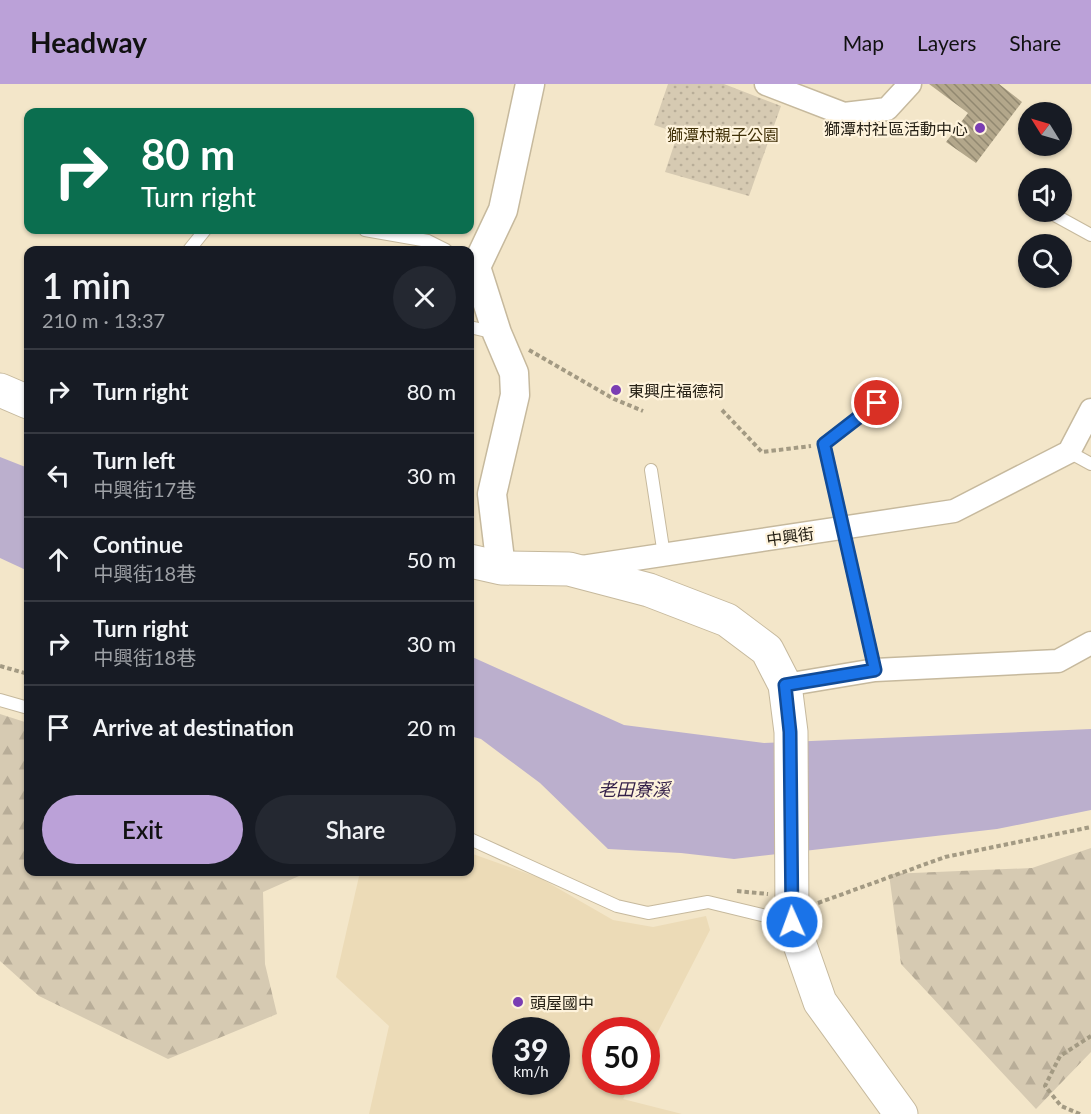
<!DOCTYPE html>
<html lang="en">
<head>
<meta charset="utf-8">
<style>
	body { margin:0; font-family:Lato,"Noto Sans TC",sans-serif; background:#242831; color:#f1f3f6; height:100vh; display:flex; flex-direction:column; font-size:22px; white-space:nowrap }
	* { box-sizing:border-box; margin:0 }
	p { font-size:20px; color:#9ea1a6 }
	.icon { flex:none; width:33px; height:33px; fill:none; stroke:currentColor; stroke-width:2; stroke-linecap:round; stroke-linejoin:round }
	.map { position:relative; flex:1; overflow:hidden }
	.sheet { position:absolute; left:24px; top:162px; width:450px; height:630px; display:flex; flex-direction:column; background:#171b24; border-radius:12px; box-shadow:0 2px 4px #0004 }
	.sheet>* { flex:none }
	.banner { position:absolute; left:24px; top:24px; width:450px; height:126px; border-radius:12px; box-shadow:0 2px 4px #0004; background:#0b6e4f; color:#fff; overflow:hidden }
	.needle { width:39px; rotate:307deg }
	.fabs { position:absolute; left:1018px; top:18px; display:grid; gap:12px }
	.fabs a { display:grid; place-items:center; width:54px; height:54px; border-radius:50%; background:#171b24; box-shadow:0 2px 4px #0004; font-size:30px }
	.speed { position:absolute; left:492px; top:933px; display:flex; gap:12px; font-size:30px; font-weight:700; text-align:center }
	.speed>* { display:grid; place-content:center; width:78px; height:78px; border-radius:50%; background:#171b24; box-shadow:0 2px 4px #0004; line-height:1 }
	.speed small { font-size:15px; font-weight:400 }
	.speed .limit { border:9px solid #d22; background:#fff; color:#111 }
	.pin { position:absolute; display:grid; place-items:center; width:51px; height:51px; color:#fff; margin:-26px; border:3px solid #fff; border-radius:50%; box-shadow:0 2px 6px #0007 }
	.me { position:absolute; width:66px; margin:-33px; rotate:358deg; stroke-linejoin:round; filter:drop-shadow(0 0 4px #0008) }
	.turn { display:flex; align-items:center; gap:21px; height:126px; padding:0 18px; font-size:27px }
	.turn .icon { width:78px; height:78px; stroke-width:2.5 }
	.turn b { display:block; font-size:42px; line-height:51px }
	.round { display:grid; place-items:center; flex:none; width:63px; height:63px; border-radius:32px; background:#242831 }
	.summary { display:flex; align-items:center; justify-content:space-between; height:102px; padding:0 18px }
	h1 { font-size:36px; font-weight:600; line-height:45px }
	.cta { display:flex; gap:12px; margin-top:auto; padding:12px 18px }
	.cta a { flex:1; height:69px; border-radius:36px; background:#bba1d8; color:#111; font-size:24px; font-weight:600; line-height:69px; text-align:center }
	.cta a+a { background:#242831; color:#f1f3f6 }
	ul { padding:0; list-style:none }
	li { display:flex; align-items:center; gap:18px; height:84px; padding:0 18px; border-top:2px solid #363941 }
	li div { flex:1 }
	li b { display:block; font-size:22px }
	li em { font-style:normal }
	header { display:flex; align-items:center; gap:36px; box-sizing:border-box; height:84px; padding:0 30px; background:#bba1d8; color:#111 }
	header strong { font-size:28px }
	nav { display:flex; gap:33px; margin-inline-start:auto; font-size:21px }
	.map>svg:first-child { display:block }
	.built { fill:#ecdbb7; fill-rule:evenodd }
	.forest { fill:url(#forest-firs) }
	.park { fill:url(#park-dots) }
	.water { fill:#bbafcd }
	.building { fill:url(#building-back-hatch) }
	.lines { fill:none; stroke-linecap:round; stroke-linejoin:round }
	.service-casing { stroke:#c6b99d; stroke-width:14 }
	.minor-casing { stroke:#c6b99d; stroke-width:25 }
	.tertiary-casing { stroke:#c6b99d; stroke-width:31 }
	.secondary-casing { stroke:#c6b99d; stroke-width:35 }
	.path { stroke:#a39a83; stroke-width:4; stroke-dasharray:4.5 3; stroke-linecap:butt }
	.service { stroke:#fff; stroke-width:12 }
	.minor { stroke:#fff; stroke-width:22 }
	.tertiary { stroke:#fff; stroke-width:28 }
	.secondary { stroke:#fff; stroke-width:33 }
	.route-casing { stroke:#114b97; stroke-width:15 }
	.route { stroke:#1a73e8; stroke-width:10 }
	.poi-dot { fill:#7a3db3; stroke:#fef3dc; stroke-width:2 }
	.labels { text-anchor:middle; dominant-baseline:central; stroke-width:4.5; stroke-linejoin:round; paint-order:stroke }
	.poi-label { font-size:16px; fill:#252015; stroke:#fef3dc; text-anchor:start }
	.park-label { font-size:16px; fill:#403007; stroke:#fef3dc }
	.street-label { font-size:16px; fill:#252015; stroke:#fef3dc }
	.water-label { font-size:18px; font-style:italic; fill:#331f48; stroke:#fef3dc }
</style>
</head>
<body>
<header>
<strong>Headway</strong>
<nav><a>Map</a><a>Layers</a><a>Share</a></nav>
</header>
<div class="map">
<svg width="1091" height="1030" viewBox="0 0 1091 1030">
	<defs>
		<pattern id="forest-firs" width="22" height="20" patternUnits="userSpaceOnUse" patternTransform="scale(1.5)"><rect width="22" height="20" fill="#d6cab2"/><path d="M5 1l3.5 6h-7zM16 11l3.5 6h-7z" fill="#b8ad98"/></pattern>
		<pattern id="park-dots" width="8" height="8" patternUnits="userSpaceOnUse" patternTransform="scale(1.5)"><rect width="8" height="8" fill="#d6cab2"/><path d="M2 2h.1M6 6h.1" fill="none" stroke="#b8ad98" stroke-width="1.8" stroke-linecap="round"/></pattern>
		<pattern id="building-back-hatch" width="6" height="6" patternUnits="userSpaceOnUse" patternTransform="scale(1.5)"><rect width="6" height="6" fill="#b3a78b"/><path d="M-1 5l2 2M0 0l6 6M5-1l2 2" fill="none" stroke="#918870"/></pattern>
	</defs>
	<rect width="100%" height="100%" fill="#f3e6c9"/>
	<path class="built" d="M470,769L540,794L613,836L653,843L706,832L710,846L647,969L646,946H596V998H632L623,1015L682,1030H369L389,942L336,893L360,788H470ZM506,946H556V998H506Z"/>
	<path class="forest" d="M0,630L28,639V788H308L263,808L265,880L277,930L168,975L39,912L0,877Z
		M1091,764V968L1036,1025L901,880L889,790L1032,784Z"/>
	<path class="park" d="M668,0H724L781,22L749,112L665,88L678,49L654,41Z"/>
	<path class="water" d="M0,373L28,384V487L0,474Z
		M470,572L624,641L764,659L1091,645V726L997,745L734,775L681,769L608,765L540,699L481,655L470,652Z"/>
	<path class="building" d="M929,0H999L1022,18L976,79L946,58L968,29Z"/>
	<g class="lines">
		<defs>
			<path id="service" d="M1049,128L1091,151
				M365,146L428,157L446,166
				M189,166L205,146
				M470,243L495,249
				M1069,368L1091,380
				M651,386L664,471
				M875,586L824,360L877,319
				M0,616L28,624
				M470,755L617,822L648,829L708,818L791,838"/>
			<path id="minor" d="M766,0L844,30L887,25L910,0
				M582,483L954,427L1069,368L1091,326
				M785,601L875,586L1058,577L1091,559"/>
			<path id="tertiary" d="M501,484L492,410L515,311L514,289L497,249L476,183L503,126L530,0"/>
			<path id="secondary" d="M0,306L28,318
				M470,477L501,484L569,485L649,506L727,536L767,566L785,601L791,648L792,838L820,918L901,1030"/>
		</defs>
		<use href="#service" class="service-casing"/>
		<use href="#minor" class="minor-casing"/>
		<use href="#tertiary" class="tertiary-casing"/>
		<use href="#secondary" class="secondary-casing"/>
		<path class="path" d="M529,266L614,315L643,327
			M722,326L762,368L811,362
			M0,582L28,590
			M737,807L768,810
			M818,819L945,773L1091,743
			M1080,1030L1061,1022L1045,1002L1060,972L1091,952"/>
		<use href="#service" class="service"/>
		<use href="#minor" class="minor"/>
		<use href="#tertiary" class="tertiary"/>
		<use href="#secondary" class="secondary"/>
	</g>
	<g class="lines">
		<defs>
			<path id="route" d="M792,838L790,648L785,601L875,586L824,360L877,319"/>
		</defs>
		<use href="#route" class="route-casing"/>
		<use href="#route" class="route"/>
	</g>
	<g class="poi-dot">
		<circle cx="980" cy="44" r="6"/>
		<circle cx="616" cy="306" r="6"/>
		<circle cx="518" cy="918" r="6"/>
	</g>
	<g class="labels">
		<g class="poi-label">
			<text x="968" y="44" text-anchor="end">獅潭村社區活動中心</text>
			<text x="628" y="306">東興庄福德祠</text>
			<text x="530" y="918">頭屋國中</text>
		</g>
		<g class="park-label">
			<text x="723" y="50">獅潭村親子公園</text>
		</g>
		<g class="street-label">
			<text transform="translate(790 452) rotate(-8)">中興街</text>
		</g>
		<g class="water-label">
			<text x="634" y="705">老田寮溪</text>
		</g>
	</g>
</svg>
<div class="fabs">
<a><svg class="needle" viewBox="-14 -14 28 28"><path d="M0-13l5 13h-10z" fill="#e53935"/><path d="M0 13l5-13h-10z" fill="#9ea1a6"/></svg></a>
<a><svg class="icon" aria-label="sound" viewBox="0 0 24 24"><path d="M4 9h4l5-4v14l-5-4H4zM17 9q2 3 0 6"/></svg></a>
<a><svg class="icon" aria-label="search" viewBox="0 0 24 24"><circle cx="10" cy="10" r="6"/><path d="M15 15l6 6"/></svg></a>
</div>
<div class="speed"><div>39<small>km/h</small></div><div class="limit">50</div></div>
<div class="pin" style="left:877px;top:319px;background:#d93025"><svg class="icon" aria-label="arrive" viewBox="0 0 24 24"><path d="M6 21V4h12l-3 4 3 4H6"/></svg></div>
<svg class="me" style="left:792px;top:838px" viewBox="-20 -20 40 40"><circle r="17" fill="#1a73e8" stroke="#fff" stroke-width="3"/><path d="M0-11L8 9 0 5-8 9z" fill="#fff"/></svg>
<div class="banner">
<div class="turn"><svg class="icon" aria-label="right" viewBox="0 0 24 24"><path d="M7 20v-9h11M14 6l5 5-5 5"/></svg><div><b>80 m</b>Turn right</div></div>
</div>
<section class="sheet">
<div class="summary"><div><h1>1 min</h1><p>210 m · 13:37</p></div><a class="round"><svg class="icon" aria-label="close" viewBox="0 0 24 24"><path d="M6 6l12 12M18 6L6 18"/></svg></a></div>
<ul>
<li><svg class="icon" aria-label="right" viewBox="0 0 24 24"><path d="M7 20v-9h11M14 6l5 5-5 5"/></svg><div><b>Turn right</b></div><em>80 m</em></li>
<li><svg class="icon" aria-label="left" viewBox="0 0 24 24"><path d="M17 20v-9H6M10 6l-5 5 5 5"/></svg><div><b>Turn left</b><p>中興街17巷</p></div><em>30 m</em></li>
<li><svg class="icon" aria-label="ahead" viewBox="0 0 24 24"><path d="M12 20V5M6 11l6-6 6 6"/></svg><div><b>Continue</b><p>中興街18巷</p></div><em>50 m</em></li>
<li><svg class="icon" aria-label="right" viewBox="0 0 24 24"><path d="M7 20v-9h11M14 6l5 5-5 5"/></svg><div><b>Turn right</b><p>中興街18巷</p></div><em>30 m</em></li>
<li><svg class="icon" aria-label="arrive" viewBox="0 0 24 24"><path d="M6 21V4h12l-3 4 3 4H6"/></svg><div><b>Arrive at destination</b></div><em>20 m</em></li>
</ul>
<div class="cta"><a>Exit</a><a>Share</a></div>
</section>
</div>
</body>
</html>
